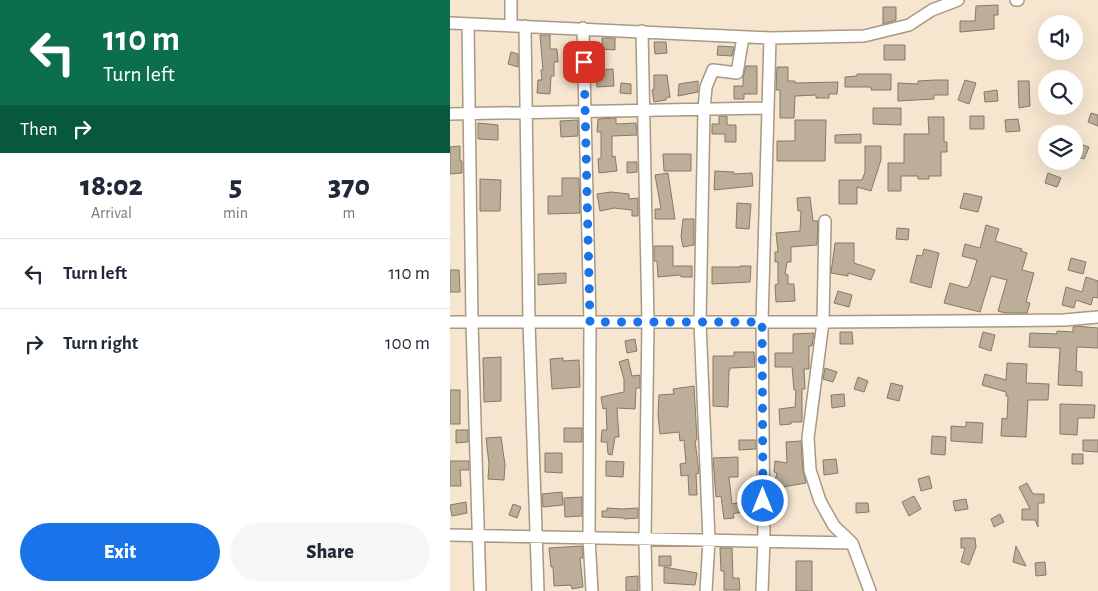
<!DOCTYPE html>
<html lang="en">
<head>
<meta charset="utf-8">
<style>
	body { margin:0; font-family:"Alegreya Sans",sans-serif; background:#f6f6f7; color:#1f2937; height:100vh; display:flex; flex-direction:column; font-size:19px; white-space:nowrap }
	* { box-sizing:border-box; margin:0 }
	p { font-size:16px; color:#747a83 }
	.icon { flex:none; width:28px; height:28px; fill:none; stroke:currentColor; stroke-width:2; stroke-linecap:round; stroke-linejoin:round }
	.map { position:relative; flex:1; overflow:hidden }
	.sheet { display:flex; flex-direction:column; background:#fff; width:450px }
	.sheet>* { flex:none }
	.banner { background:#0b6e4f; color:#fff; overflow:hidden }
	.tools { position:absolute; left:588px; top:15px; display:grid; gap:10px }
	.tools a { display:grid; place-items:center; width:45px; height:45px; border-radius:50%; background:#fff; box-shadow:0 5px 20px #0002; font-size:25px }
	.pin { position:absolute; display:grid; place-items:center; width:42px; height:42px; color:#fff; margin:-21px; border-radius:10px; box-shadow:0 2px 8px #0006 }
	.me { position:absolute; width:55px; margin:-28px; rotate:0deg; stroke-linejoin:round; filter:drop-shadow(0 0 4px #0008) }
	.turn { display:flex; align-items:center; gap:18px; height:105px; padding:0 20px; font-size:22px }
	.turn .icon { width:65px; height:65px; stroke-width:2.5 }
	.turn b { display:block; font-size:35px; line-height:42px }
	.then { display:flex; align-items:center; height:48px; padding:0 20px; background:#0003; gap:10px; font-size:19px }
	.eta { display:flex; justify-content:space-evenly; align-items:center; height:85px; text-align:center }
	.eta b { font-size:30px; font-weight:800; line-height:35px }
	.button { display:flex; gap:10px; margin-top:auto; padding:10px 20px }
	.button a { flex:1; height:58px; border-radius:30px; background:#1a73e8; color:#fff; font-size:20px; font-weight:800; line-height:58px; text-align:center }
	.button a+a { background:#f6f6f7; color:#1f2937 }
	ul { padding:0; list-style:none }
	li { display:flex; align-items:center; gap:15px; height:70px; padding:0 20px; border-top:1px solid #e0e1e3 }
	li div { flex:1 }
	li b { display:block; font-size:19px }
	li em { font-style:normal }
	main { display:flex; flex:1; min-height:0 }
	.map>svg:first-child { display:block }
	.building { fill:#bdae99; stroke:#867965 }
	.lines { fill:none; stroke-linecap:round; stroke-linejoin:round }
	.minor-casing { stroke:#a79984; stroke-width:14 }
	.minor { stroke:#fff; stroke-width:11 }
	.route { stroke:#1a73e8; stroke-width:9; stroke-dasharray:0 16.2 }
</style>
</head>
<body>
<main>
<section class="sheet">
<div class="banner">
<div class="turn"><svg class="icon" aria-label="left" viewBox="0 0 24 24"><path d="M17 20v-9H6M10 6l-5 5 5 5"/></svg><div><b>110 m</b>Turn left</div></div>
<div class="then">Then<svg class="icon" aria-label="right" viewBox="0 0 24 24"><path d="M7 20v-9h11M14 6l5 5-5 5"/></svg></div>
</div>
<div class="eta">
<div><b>18:02</b><p>Arrival</p></div>
<div><b>5</b><p>min</p></div>
<div><b>370</b><p>m</p></div>
</div>
<ul>
<li><svg class="icon" aria-label="left" viewBox="0 0 24 24"><path d="M17 20v-9H6M10 6l-5 5 5 5"/></svg><div><b>Turn left</b></div><em>110 m</em></li>
<li><svg class="icon" aria-label="right" viewBox="0 0 24 24"><path d="M7 20v-9h11M14 6l5 5-5 5"/></svg><div><b>Turn right</b></div><em>100 m</em></li>
</ul>
<div class="button"><a>Exit</a><a>Share</a></div>
</section>
<div class="map">
<svg width="648" height="591" viewBox="0 0 648 591">
	<rect width="100%" height="100%" fill="#f6e6d0"/>
	<path class="building" d="M548,5V15H544V29L510,32V21H525L526,6Z
		M433,7H446V20L433,24Z
		M90,35H100V49H107L108,62H104V76H101L100,94L87,93L88,80H92L91,70H93Z
		M152,38H165V50L152,49Z
		M204,42H216L217,53L205,54Z
		M434,45H455V60H434Z
		M268,46L284,47L282,56L267,55Z
		M61,52L68,54V67L58,64Z
		M296,66H307V94H294V99H284V86H293V78Z
		M327,67H338V81H345V83L388,82L387,94H379V98H366V95L345,96L344,118H330V90H326Z
		M163,69L164,86L147,87L146,70Z
		M407,74H441V90H421V87H395V77L407,76Z
		M204,75H217L220,97L216,98V100L204,102L202,90L204,89Z
		M485,80H498V95H484V99L448,101V83L468,84V81Z
		M515,80L526,83L519,104L508,100Z
		M248,81V92L228,96L229,84Z
		M568,81H579L580,106L569,108Z
		M171,83L181,84V94L170,93Z
		M547,90L548,101L535,102L534,92Z
		M423,108H451V125L423,124Z
		M641,113L648,115V126L638,122Z
		M269,116H277V125H286V142H275V134H262V124H269Z
		M520,116H534V129H520Z
		M478,117H494V142H497V152H491V176H479V179H468V176H451V191H438V163H454V134H479Z
		M166,118V124L186,123L187,135L162,136V157L165,156L167,171L149,173L148,159L151,158V132H147L148,119Z
		M568,119L570,131L556,132L555,120Z
		M128,120V136L111,137L110,121Z
		M345,120H376L375,161H327V141H345Z
		M28,123L48,125V140L28,139Z
		M411,134V143H385V135Z
		M624,142L639,147L634,159L624,156Z
		M10,146V161H12V173L0,174V147Z
		M415,146H431V160L421,191L407,187V204H389V180H412L415,172Z
		M213,154H241V171H214Z
		M177,162H187V172L177,173Z
		M265,171L284,172V174L302,173L303,186L264,190Z
		M218,173L225,219H205V209H211L205,175Z
		M598,173L611,178L607,187L595,183Z
		M112,178H129L130,213L98,214V196H112Z
		M30,179L51,180L50,211H30Z
		M161,192L179,194V199L188,198V216H182V210L164,208L150,211L147,194Z
		M514,193L532,197L528,212L510,208Z
		M360,197L363,221H368L367,245L341,247V262H337L335,274L338,275V284H344L345,301L326,302L325,285L328,284V262H325V252H328L326,233L350,231L351,211H348L347,198Z
		M287,203L301,204L299,229L286,228Z
		M233,219H244V245L233,247L231,237Z
		M536,225L549,229L545,241L572,249L571,251L577,253L572,270L584,273L576,302L580,303L577,313H555L548,311L557,280L541,276L530,312L494,303L500,283L517,288L520,284L527,260L512,256L515,244L530,248Z
		M447,228L459,229L458,240L446,239Z
		M385,243H404V263L425,270L421,280L398,273V276L381,273Z
		M204,246H223V266H242V277H231L230,275L208,277L207,261H204Z
		M474,249L489,253L481,288L460,282L467,255L472,256Z
		M621,258L636,262L633,274L618,270Z
		M290,266H301L300,282L262,284V267H290Z
		M0,270H9L10,292H0Z
		M116,273V283L88,285V274Z
		M636,277L648,281V298L643,297L641,305L626,300L624,308L612,305L616,287L632,292Z
		M388,291L402,295L399,307L384,303Z
		M626,326L648,328V348L627,347L626,371L632,372V386L608,385L610,348L579,347L580,333L607,334V331L623,332V327Z
		M390,332H402L403,344H390Z
		M533,332L545,335L541,351L529,347Z
		M364,333L362,346H359V369H354L355,389H352V422H341V424L330,425L329,409L345,407L346,390H344L342,367H325V353H343V334Z
		M185,339L187,351L177,353L175,341Z
		M284,352H304L305,367L280,368V370H279L278,407L263,406V356H284Z
		M51,357V401L34,402L33,358Z
		M113,358V361L129,360L130,387L102,389L100,359Z
		M178,359L182,376L190,375V388H186L185,409L167,408L169,437H165L162,455L158,454L157,442H151L152,430H157L156,408L153,409L151,397L174,392V379L169,362Z
		M557,363L577,364L576,383L599,384L598,400H578L576,437L551,436L552,418L557,419L558,396H556V392L532,385L535,374L556,380Z
		M375,368L387,372L383,382L373,379Z
		M408,377L418,381L414,392L404,389Z
		M441,383L453,386L449,401L437,398Z
		M244,386L247,440H245L249,473L246,474L247,495H239L238,475L231,476L230,464L236,463L234,440L230,441L229,432L210,434L208,415L209,395L224,394L223,389Z
		M0,390H10V424H0Z
		M394,394L395,406L382,408L381,395Z
		M610,404L645,405L644,418H628L627,435L610,434Z
		M516,422L533,423L532,443L501,441V426L516,427Z
		M114,428H132V442H114Z
		M6,430H18V442L6,443Z
		M482,436L496,437L495,455L481,454Z
		M51,437L55,465L54,480L38,479L39,464L36,438Z
		M289,440H306V449L289,450Z
		M633,440H648V452L633,451Z
		M351,441L353,471L356,483L333,487L324,484L327,473L324,472L325,461L337,463L336,442Z
		M95,453H112V473L95,472Z
		M622,454H633V464H622Z
		M288,457V477H279L282,504L301,500L303,509L283,514L284,518L274,519L271,496L266,497L263,458Z
		M386,459L388,473L374,475L373,460Z
		M0,461H19V470H10L11,486H0Z
		M156,461L174,462L173,477L156,476Z
		M479,476L482,488L471,491L468,479Z
		M577,483L583,494H594V503H588V527L585,520H572V509H580L569,487Z
		M112,492L113,505L93,507L92,494Z
		M464,496L471,509L459,516L452,502Z
		M132,497V516L115,517L114,498Z
		M516,499L518,509L505,511L503,501Z
		M16,502L17,513L2,516L0,505Z
		M406,503H418L419,512L406,513Z
		M63,504L71,507L67,518L59,515Z
		M157,508L172,509L188,508V518L174,519V518L152,517V511H157Z
		M550,514L554,522L544,527L541,519Z
		M511,538H525L526,547L519,565L511,562L515,548H511Z
		M132,546L133,558H130L133,587L122,589L121,585L104,586L103,567H101L99,548Z
		M566,546L576,566L563,562Z
		M270,548H282L283,578H289L290,590H274V571H271Z
		M209,556H221V566H209Z
		M346,561H362V591H346Z
		M595,562L596,575L586,576L585,563Z
		M214,567L247,573L245,585L214,583Z
		M188,576V591H176V577Z"/>
	<g class="lines">
		<defs>
			<path id="minor" d="M61,0V25
				M566,0H568
				M0,23L320,38L414,36L459,25L482,10L508,0
				M18,24L22,322L30,591
				M75,26L79,322L88,591
				M133,28L140,322L139,538L142,591
				M192,31L198,322L195,539L196,591
				M0,114L318,108
				M375,221L373,322L358,438L360,470L370,501L384,526L402,543L420,591
				M0,322H373L614,320L648,317
				M0,535L402,543
				M256,591L259,540L250,322L254,109L256,87L263,70L287,73L293,37
				M312,591L314,541L312,322L320,38"/>
		</defs>
		<use href="#minor" class="minor-casing"/>
		<use href="#minor" class="minor"/>
	</g>
	<g class="lines">
		<path class="route" d="M134,62L140,322H312L313,501"/>
	</g>
</svg>
<div class="tools">
<a><svg class="icon" aria-label="sound" viewBox="0 0 24 24"><path d="M4 9h4l5-4v14l-5-4H4zM17 9q2 3 0 6"/></svg></a>
<a><svg class="icon" aria-label="search" viewBox="0 0 24 24"><circle cx="10" cy="10" r="6"/><path d="M15 15l6 6"/></svg></a>
<a><svg class="icon" aria-label="layers" viewBox="0 0 24 24"><path d="M12 4l9 5-9 5-9-5zM3 14l9 5 9-5"/></svg></a>
</div>
<div class="pin" style="left:134px;top:62px;background:#d93025"><svg class="icon" aria-label="arrive" viewBox="0 0 24 24"><path d="M6 21V4h12l-3 4 3 4H6"/></svg></div>
<svg class="me" style="left:313px;top:501px" viewBox="-20 -20 40 40"><circle r="17" fill="#1a73e8" stroke="#fff" stroke-width="3"/><path d="M0-11L8 9 0 5-8 9z" fill="#fff"/></svg>
</div>
</main>
</body>
</html>
